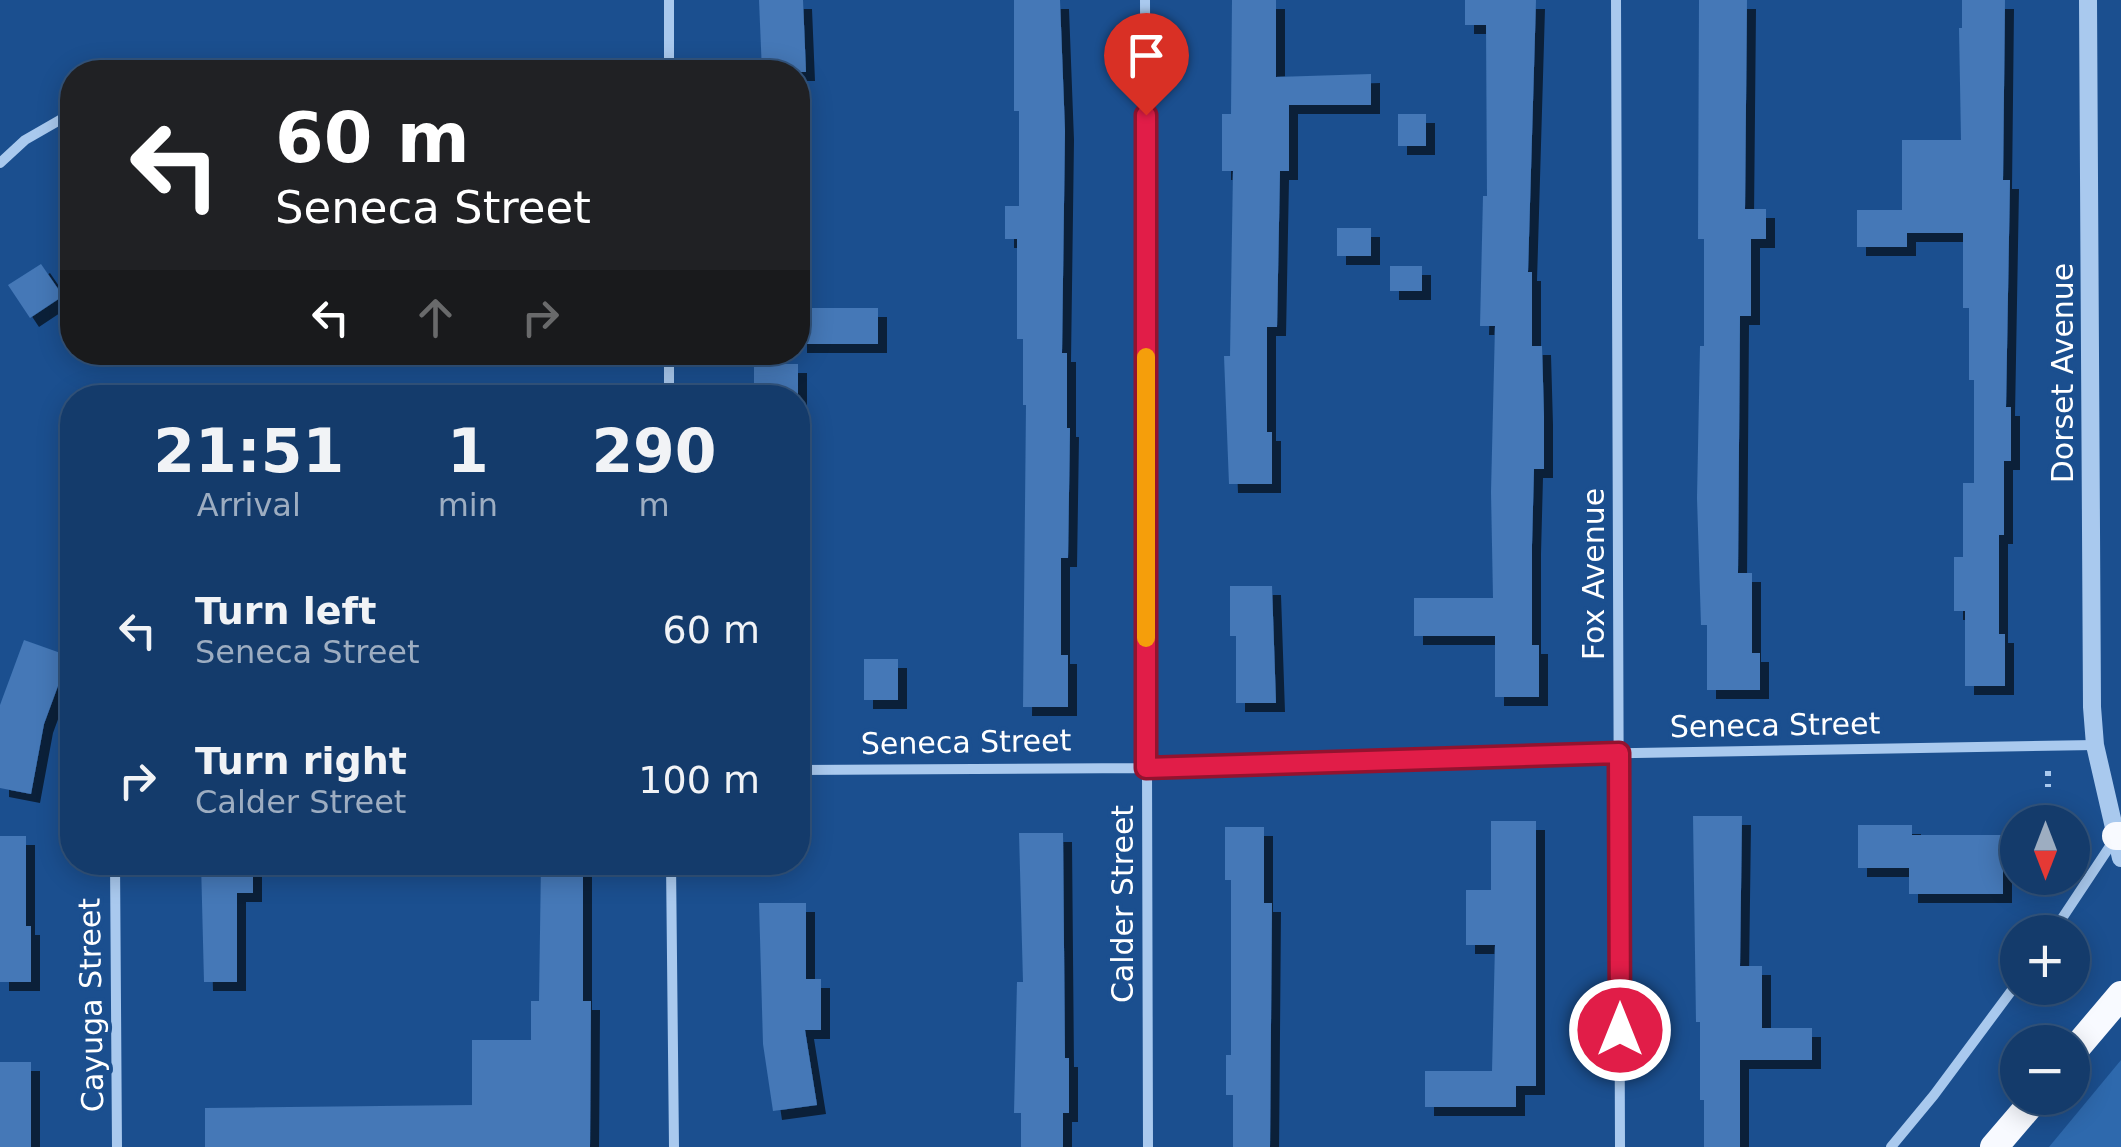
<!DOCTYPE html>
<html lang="en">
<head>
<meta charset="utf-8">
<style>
	body { margin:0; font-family:"DejaVu Sans",sans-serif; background:#1d4271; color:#f1f3f6; height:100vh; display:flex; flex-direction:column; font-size:38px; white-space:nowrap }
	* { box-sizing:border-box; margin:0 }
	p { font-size:32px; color:#9dadc1 }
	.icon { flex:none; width:55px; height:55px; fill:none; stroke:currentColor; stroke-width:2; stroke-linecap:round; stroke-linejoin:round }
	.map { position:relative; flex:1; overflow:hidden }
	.details { position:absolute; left:60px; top:385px; width:750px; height:490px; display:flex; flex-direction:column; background:#143b6b; border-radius:40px; box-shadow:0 5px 25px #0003,0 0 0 2px #33557e }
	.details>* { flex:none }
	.guide { position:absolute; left:60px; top:60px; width:750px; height:305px; border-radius:40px; box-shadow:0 5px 25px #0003,0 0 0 2px #33557e; background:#202124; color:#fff; overflow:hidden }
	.needle { width:65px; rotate:180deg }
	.buttons { position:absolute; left:2000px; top:805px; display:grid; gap:20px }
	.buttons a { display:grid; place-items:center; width:90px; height:90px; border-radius:50%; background:#143b6b; box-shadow:0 5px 25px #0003,0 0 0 2px #33557e; font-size:50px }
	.pin { position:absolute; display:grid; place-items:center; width:85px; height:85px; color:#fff; margin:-102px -42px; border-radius:50% 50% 50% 0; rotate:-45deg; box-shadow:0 0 10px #0007 }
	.pin .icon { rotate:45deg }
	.me { position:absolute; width:110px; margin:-55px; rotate:0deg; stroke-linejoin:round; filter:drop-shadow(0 0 8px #0008) }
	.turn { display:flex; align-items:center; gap:35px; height:210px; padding:0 50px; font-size:45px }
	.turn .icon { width:130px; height:130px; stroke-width:2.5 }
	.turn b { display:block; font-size:70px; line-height:85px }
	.lanes { display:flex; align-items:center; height:95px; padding:0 50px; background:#0003; justify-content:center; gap:50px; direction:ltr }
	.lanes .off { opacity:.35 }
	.eta { display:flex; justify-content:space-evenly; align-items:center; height:170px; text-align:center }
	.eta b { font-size:60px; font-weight:700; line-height:70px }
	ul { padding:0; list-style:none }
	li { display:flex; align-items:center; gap:30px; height:150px; padding:0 50px }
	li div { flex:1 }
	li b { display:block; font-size:38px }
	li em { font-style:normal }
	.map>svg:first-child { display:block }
	.green { fill:#2e69ad }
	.building { fill:#4478b7; filter:url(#shadow) }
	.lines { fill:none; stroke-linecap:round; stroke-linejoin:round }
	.path { stroke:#a9c9ee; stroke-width:6; stroke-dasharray:5 8; stroke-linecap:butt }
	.minor { stroke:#a9c9ee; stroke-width:10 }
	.tertiary { stroke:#a9c9ee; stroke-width:18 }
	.trunk { stroke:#f8faff; stroke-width:28 }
	.route-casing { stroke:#92132f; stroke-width:25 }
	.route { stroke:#e11d48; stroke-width:18 }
	.slow { stroke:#f59e0b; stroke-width:18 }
	.labels { text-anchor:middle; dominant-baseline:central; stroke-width:8; stroke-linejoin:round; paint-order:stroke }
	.street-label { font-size:30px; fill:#fff; stroke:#1b4f8f }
</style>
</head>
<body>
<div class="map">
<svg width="2121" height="1147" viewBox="0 0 2121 1147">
	<defs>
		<filter id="shadow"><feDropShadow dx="9" dy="9" stdDeviation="0" flood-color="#0009"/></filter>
	</defs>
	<rect width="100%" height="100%" fill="#1b4f8f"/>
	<path class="green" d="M2121,1060V1147H2049Z"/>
	<path class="building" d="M759,0H803L806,72H762Z
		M1014,0H1060L1065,131L1062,353H1067V428H1070L1068,558H1061V655H1068V707H1023L1026,405H1023V339H1017V239H1005V206H1019V111H1014Z
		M1232,0H1276V77L1371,74V105H1289V171H1280L1277,327H1267V432H1272V484H1229L1224,356H1230L1233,171H1222V114H1231Z
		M1465,0H1536L1528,272H1532V346H1542L1544,416V469H1534L1532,545V645H1539V697H1495V636H1414V598H1493L1491,492L1495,326H1480L1483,196H1487L1486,25H1465Z
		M1699,0H1747L1745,209H1766V239H1751V316H1740L1738,573H1752V653H1760V690H1707V625H1701L1697,498L1700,346H1704V239H1698Z
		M1962,0H2005L2003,180H2010L2006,407H2011V461H2004V535H1999V634H2005V686H1965V611H1954V557H1963V483H1974V380H1969V308H1963V233H1907V247H1857V210H1902V140H1961L1959,28H1962Z
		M1398,114H1426V146H1398Z
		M1337,228H1371V256H1337Z
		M41,264L63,296L30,318L8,285Z
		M1390,266H1422V291H1390Z
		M798,308H878V344H798Z
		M754,364H798V398H754Z
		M1230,586H1272L1276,703H1236V636H1230Z
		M24,640L69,656L44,724L31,794L0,788V705Z
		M864,659H898V700H864Z
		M1693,816H1742L1740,966H1762V1028H1812V1060H1740V1147H1704V1100H1700V1022H1696Z
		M1491,821H1536V1086H1516V1107H1425V1071H1492L1495,945H1466V890H1491Z
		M1858,825H1912V835H2003V894H1909V868H1858Z
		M1225,827H1264V903H1272L1270,1147H1233V1095H1226V1055H1231V880H1225Z
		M1019,833H1063L1065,1058H1069V1113H1063V1147H1021V1113H1014L1017,982H1023Z
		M0,836H26V926H31V982H0Z
		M201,862H253V893H237V982H204Z
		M541,862H583V1001H591L590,1147H205V1108L472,1105V1040H531V1001H539Z
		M759,903H806V979H821V1030H805L817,1105L773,1111L763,1044Z
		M0,1062H31V1147H0Z"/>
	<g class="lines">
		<path class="path" d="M2048,771V787"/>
		<path class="minor" d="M669,0V72
			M1145,0L1148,1147
			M1616,0L1620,1147
			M0,163L25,140L72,113
			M669,352V398
			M798,770L1146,768L1578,754L2095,745
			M115,862L117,1147
			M671,862L674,1147
			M2053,932L2116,837
			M1891,1147L1934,1095L2018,982"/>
		<path class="tertiary" d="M2088,0L2092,707L2095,745L2121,858"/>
		<path class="trunk" d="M2116,836H2121
			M2072,1053L2121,995
			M1994,1147L2036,1098"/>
	</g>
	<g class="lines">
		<defs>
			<path id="route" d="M1146,115V768L1619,753L1620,1030"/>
		</defs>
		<use href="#route" class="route-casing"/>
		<use href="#route" class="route"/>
		<path class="slow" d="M1146,357V638"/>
	</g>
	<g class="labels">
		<g class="street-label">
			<text transform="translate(2062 373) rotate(-90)">Dorset Avenue</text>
			<text transform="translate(1593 574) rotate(-90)">Fox Avenue</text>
			<text transform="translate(1775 725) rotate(-1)">Seneca Street</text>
			<text transform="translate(966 742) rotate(-1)">Seneca Street</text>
			<text transform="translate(1122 904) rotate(-90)">Calder Street</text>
			<text transform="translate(91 1005) rotate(-91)">Cayuga Street</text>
		</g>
	</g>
</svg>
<div class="buttons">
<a><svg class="needle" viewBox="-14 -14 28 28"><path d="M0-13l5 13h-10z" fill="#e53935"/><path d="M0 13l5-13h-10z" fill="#9dadc1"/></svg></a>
<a>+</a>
<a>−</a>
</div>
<div class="pin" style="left:1146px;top:115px;background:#d93025"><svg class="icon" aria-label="arrive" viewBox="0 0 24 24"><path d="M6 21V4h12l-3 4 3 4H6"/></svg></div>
<svg class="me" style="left:1620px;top:1030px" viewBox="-20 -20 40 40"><circle r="17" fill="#e11d48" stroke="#fff" stroke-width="3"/><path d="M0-11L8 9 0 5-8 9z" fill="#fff"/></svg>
<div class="guide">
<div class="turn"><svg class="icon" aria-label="left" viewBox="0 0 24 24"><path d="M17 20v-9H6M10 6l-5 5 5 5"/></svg><div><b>60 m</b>Seneca Street</div></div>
<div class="lanes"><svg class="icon" aria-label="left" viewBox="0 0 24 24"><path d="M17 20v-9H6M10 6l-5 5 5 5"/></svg><svg class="icon off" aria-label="ahead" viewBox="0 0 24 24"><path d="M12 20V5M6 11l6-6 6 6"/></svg><svg class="icon off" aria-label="right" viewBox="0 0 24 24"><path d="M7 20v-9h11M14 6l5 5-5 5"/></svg></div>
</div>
<section class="details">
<div class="eta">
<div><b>21:51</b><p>Arrival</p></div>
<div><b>1</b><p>min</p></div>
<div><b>290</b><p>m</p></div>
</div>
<ul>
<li><svg class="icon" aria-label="left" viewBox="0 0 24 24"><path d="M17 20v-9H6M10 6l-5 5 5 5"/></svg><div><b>Turn left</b><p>Seneca Street</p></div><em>60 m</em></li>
<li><svg class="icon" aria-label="right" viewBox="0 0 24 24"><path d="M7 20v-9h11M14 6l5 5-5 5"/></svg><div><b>Turn right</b><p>Calder Street</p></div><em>100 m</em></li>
</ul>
</section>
</div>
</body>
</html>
